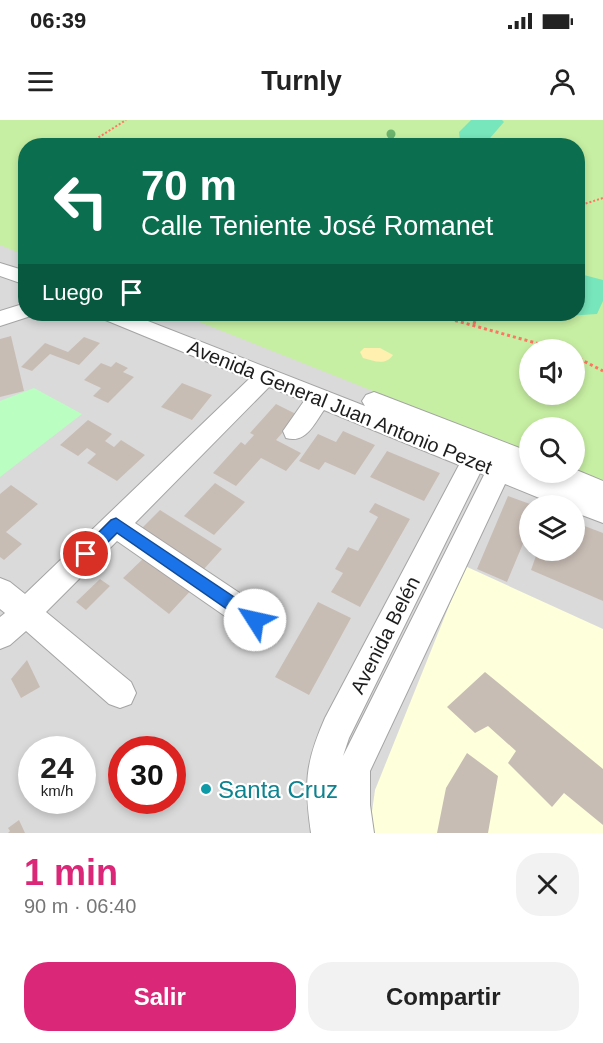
<!DOCTYPE html>
<html lang="es">
<head>
<meta charset="utf-8">
<style>
	body { margin:0; font-family:Arial,sans-serif; background:#f2f2f2; color:#222; height:100vh; display:flex; flex-direction:column; font-size:22px; white-space:nowrap }
	* { box-sizing:border-box; margin:0 }
	p { font-size:20px; color:#767676 }
	.icon { flex:none; width:33px; height:33px; fill:none; stroke:currentColor; stroke-width:2; stroke-linecap:round; stroke-linejoin:round }
	.map { position:relative; height:713px; overflow:hidden }
	.details { display:flex; flex-direction:column; background:#fff; flex:1 }
	.details>* { flex:none }
	.guide { position:absolute; left:18px; top:18px; width:567px; height:183px; border-radius:24px; box-shadow:0 3px 9px #0003; background:#0b6e4f; color:#fff; overflow:hidden }
	.buttons { position:absolute; left:519px; top:219px; display:grid; gap:12px }
	.buttons a { display:grid; place-items:center; width:66px; height:66px; border-radius:50%; background:#fff; box-shadow:0 3px 9px #0003; font-size:30px }
	.speed { position:absolute; left:18px; top:616px; display:flex; gap:12px; font-size:30px; font-weight:700; text-align:center }
	.speed>* { display:grid; place-content:center; width:78px; height:78px; border-radius:50%; background:#fff; box-shadow:0 3px 9px #0003; line-height:1 }
	.speed small { font-size:15px; font-weight:400 }
	.speed .limit { border:9px solid #d22; background:#fff; color:#111 }
	.pin { position:absolute; display:grid; place-items:center; width:51px; height:51px; color:#fff; margin:-26px; border:3px solid #fff; border-radius:50%; box-shadow:0 2px 6px #0007 }
	.me { position:absolute; width:66px; margin:-33px; rotate:305deg; stroke-linejoin:round; filter:drop-shadow(0 0 4px #0008) }
	.turn { display:flex; align-items:center; gap:21px; height:126px; padding:0 24px; font-size:27px }
	.turn .icon { width:78px; height:78px; stroke-width:2.5 }
	.turn b { display:block; font-size:42px; line-height:51px }
	.then { display:flex; align-items:center; height:57px; padding:0 24px; background:#0003; gap:12px; font-size:22px }
	.round { display:grid; place-items:center; flex:none; width:63px; height:63px; border-radius:24px; background:#f2f2f2 }
	.overview { display:flex; align-items:center; justify-content:space-between; height:102px; padding:0 24px }
	h1 { font-size:36px; font-weight:800; line-height:45px; color:#db2777 }
	.action { display:flex; gap:12px; margin-top:auto; padding:12px 24px }
	.action a { flex:1; height:69px; border-radius:24px; background:#db2777; color:#fff; font-size:24px; font-weight:800; line-height:69px; text-align:center }
	.action a+a { background:#f2f2f2; color:#222 }
	.status { display:flex; justify-content:space-between; align-items:center; height:42px; padding:0 30px; background:#fff; direction:ltr }
	.status svg { height:16px; fill:currentColor }
	header { display:flex; justify-content:space-between; align-items:center; height:78px; padding:0 24px; background:#fff; font-size:27px; font-weight:800 }
	.map>svg:first-child { display:block }
	.residential { fill:#dbdada; fill-rule:evenodd }
	.education { fill:#feffdb }
	.grass { fill:#c7efa3; fill-rule:evenodd }
	.sand { fill:#fff0b0 }
	.park { fill:#bafec1 }
	.pitch { fill:#78e6bd }
	.building { fill:#c8bdb5 }
	.lines { fill:none; stroke-linecap:round; stroke-linejoin:round }
	.minor-casing { stroke:#a4a4a4; stroke-width:2 }
	.path-far1 { stroke:#ff7663; stroke-width:2; stroke-dasharray:2 2; stroke-linecap:butt }
	.path { stroke:#ff7663; stroke-width:3; stroke-dasharray:3 3; stroke-linecap:butt }
	.minor { fill:#fff; fill-rule:evenodd }
	.tree { fill:#6cb36d }
	.route { fill:#1a73e8; stroke:#114b97; stroke-width:1.5 }
	.culture-dot { fill:#0f9aa8; stroke:#fff; stroke-width:2 }
	.labels { text-anchor:middle; dominant-baseline:central; stroke-width:4.5; stroke-linejoin:round; paint-order:stroke }
	.street-label { font-size:20px; fill:#1d1d1d; stroke:#fff }
	.near-culture-label { font-size:24px; fill:#0d838f; stroke:#fff; text-anchor:start }
</style>
</head>
<body>
<div class="status"><b>06:39</b><svg viewBox="0 0 49 12"><path d="M0 12V9h3v3zM5 12V6h3v6zM10 12V3h3v9zM15 12V0h3v12zM26 1h20v11H26zM47 4h2v5h-2z"/></svg></div>
<header><svg class="icon" aria-label="menu" viewBox="0 0 24 24"><path d="M4 6h16M4 12h16M4 18h16"/></svg>Turnly<svg class="icon" aria-label="person" viewBox="0 0 24 24"><circle cx="12" cy="8" r="4"/><path d="M4 21q1-7 8-7t8 7"/></svg></header>
<div class="map">
<svg width="603" height="713" viewBox="0 0 603 713">
	<rect width="100%" height="100%" fill="#efebe2"/>
	<path class="residential" d="M0,0H603V713H0ZM26,26H578V194H26ZM530,230H574V274H530ZM530,308H574V352H530ZM530,386H574V430H530ZM32,630H82V681H32ZM122,630H172V681H122Z"/>
	<path class="education" d="M465,446L603,509V713H369L375,670Z"/>
	<path class="grass" d="M0,0H603V362L575,351L574,308H530L529,333L179,194H578V26H26L25,135L0,125ZM530,230H574V274H530Z"/>
	<path class="sand" d="M364,228H380L393,235C385,246 375,241 363,238L360,232Z"/>
	<path class="park" d="M34,268L82,294L0,357V281Z"/>
	<path class="pitch" d="M471,0H502L504,2L484,25H469L460,21L459,12Z
		M584,155L603,160V181L597,194L567,196L566,194H578V160Z"/>
	<path class="building" d="M11,216L24,271L0,277V219Z
		M84,217L100,223L79,245L50,234L32,251L21,247L45,223L68,232Z
		M116,242L128,248L123,252L134,257L108,283L93,276L101,268L84,260L101,243L111,247Z
		M182,263L212,275L192,300L161,287Z
		M276,284L298,295L276,320L301,333L286,351L261,338L236,366L213,353L241,322L245,325L254,315L250,313Z
		M88,300L112,314L105,321L114,327L121,320L145,335L117,361L87,343L96,334L87,328L78,336L60,325Z
		M343,311L375,325L355,355L325,342L319,350L299,341L318,314L336,322Z
		M387,331L440,353L424,381L370,357Z
		M215,363L245,382L214,415L184,396Z
		M11,365L38,384L6,412L22,424L4,440L0,437V374Z
		M508,376L530,384V407L507,462L477,449Z
		M375,383L410,399L360,487L331,472L343,453L335,449L348,427L358,431L378,397L369,392Z
		M160,390L222,429L204,449L142,408Z
		M574,402L603,413V481L531,450L538,430H574Z
		M148,434L194,467L169,494L123,458Z
		M100,459L110,466L86,490L76,482Z
		M318,482L351,498L309,575L275,557Z
		M27,540L40,567L21,578L11,559Z
		M485,552L603,649V705L564,673L552,687L508,643L516,631L488,606L475,613L447,587Z
		M467,633L498,656L488,713H437L446,668Z
		M19,700L25,713H8L10,711L8,708Z"/>
	<g class="lines">
		<defs>
			<path id="minor" d="M0,143L26,151V165L0,156Z
				M26,183V194H34V195L0,206V191Z
				M101,194H130L365,286L362,281L366,275L374,272L382,275L530,332V352L544,357L542,352H574V349L603,361V403L574,392V386H559L505,364L370,651V685L374,713H311C304,663 305,644 325,598L459,345L324,290C314,304 306,324 286,318L283,311L304,281L269,267L135,403L265,490L270,500L265,510L255,514L245,510L117,421L46,492L131,562L136,573L131,584L120,588L109,584L26,511L10,525L0,529V497L5,493L0,489V458L10,462L25,474L249,259L103,199ZM480,353L484,355L343,636L349,618Z"/>
		</defs>
		<use href="#minor" class="minor-casing"/>
		<path class="path-far1" d="M85,26L126,0
			M26,68L21,71L26,80
			M578,97L584,84L603,78"/>
		<path class="path" d="M432,194L561,230
			M474,204L477,194
			M574,236L603,251"/>
		<use href="#minor" class="minor"/>
	</g>
	<circle class="tree" cx="391" cy="14" r="4.5"/>
	<path class="route" d="M116,398L261,495L263,500L261,505L255,507L250,505L117,413L91,439L86,441L81,439L79,434L81,430L111,400Z"/>
	<circle class="culture-dot" cx="206" cy="669" r="6"/>
	<g class="labels">
		<g class="street-label">
			<text transform="translate(340 287) rotate(22)">Avenida General Juan Antonio Pezet</text>
			<text transform="translate(385 515) rotate(-63)">Avenida Belén</text>
		</g>
		<g class="near-culture-label">
			<text x="218" y="669">Santa Cruz</text>
		</g>
	</g>
</svg>
<div class="buttons">
<a><svg class="icon" aria-label="sound" viewBox="0 0 24 24"><path d="M4 9h4l5-4v14l-5-4H4zM17 9q2 3 0 6"/></svg></a>
<a><svg class="icon" aria-label="search" viewBox="0 0 24 24"><circle cx="10" cy="10" r="6"/><path d="M15 15l6 6"/></svg></a>
<a><svg class="icon" aria-label="layers" viewBox="0 0 24 24"><path d="M12 4l9 5-9 5-9-5zM3 14l9 5 9-5"/></svg></a>
</div>
<div class="speed"><div>24<small>km/h</small></div><div class="limit">30</div></div>
<div class="pin" style="left:86px;top:434px;background:#d93025"><svg class="icon" aria-label="arrive" viewBox="0 0 24 24"><path d="M6 21V4h12l-3 4 3 4H6"/></svg></div>
<svg class="me" style="left:255px;top:500px" viewBox="-20 -20 40 40"><circle r="19" fill="#fff"/><path d="M0-13L10 11 0 6-10 11z" fill="#1a73e8"/></svg>
<div class="guide">
<div class="turn"><svg class="icon" aria-label="left" viewBox="0 0 24 24"><path d="M17 20v-9H6M10 6l-5 5 5 5"/></svg><div><b>70 m</b>Calle Teniente José Romanet</div></div>
<div class="then">Luego<svg class="icon" aria-label="arrive" viewBox="0 0 24 24"><path d="M6 21V4h12l-3 4 3 4H6"/></svg></div>
</div>
</div>
<section class="details">
<div class="overview"><div><h1>1 min</h1><p>90 m · 06:40</p></div><a class="round"><svg class="icon" aria-label="close" viewBox="0 0 24 24"><path d="M6 6l12 12M18 6L6 18"/></svg></a></div>
<div class="action"><a>Salir</a><a>Compartir</a></div>
</section>
</body>
</html>
